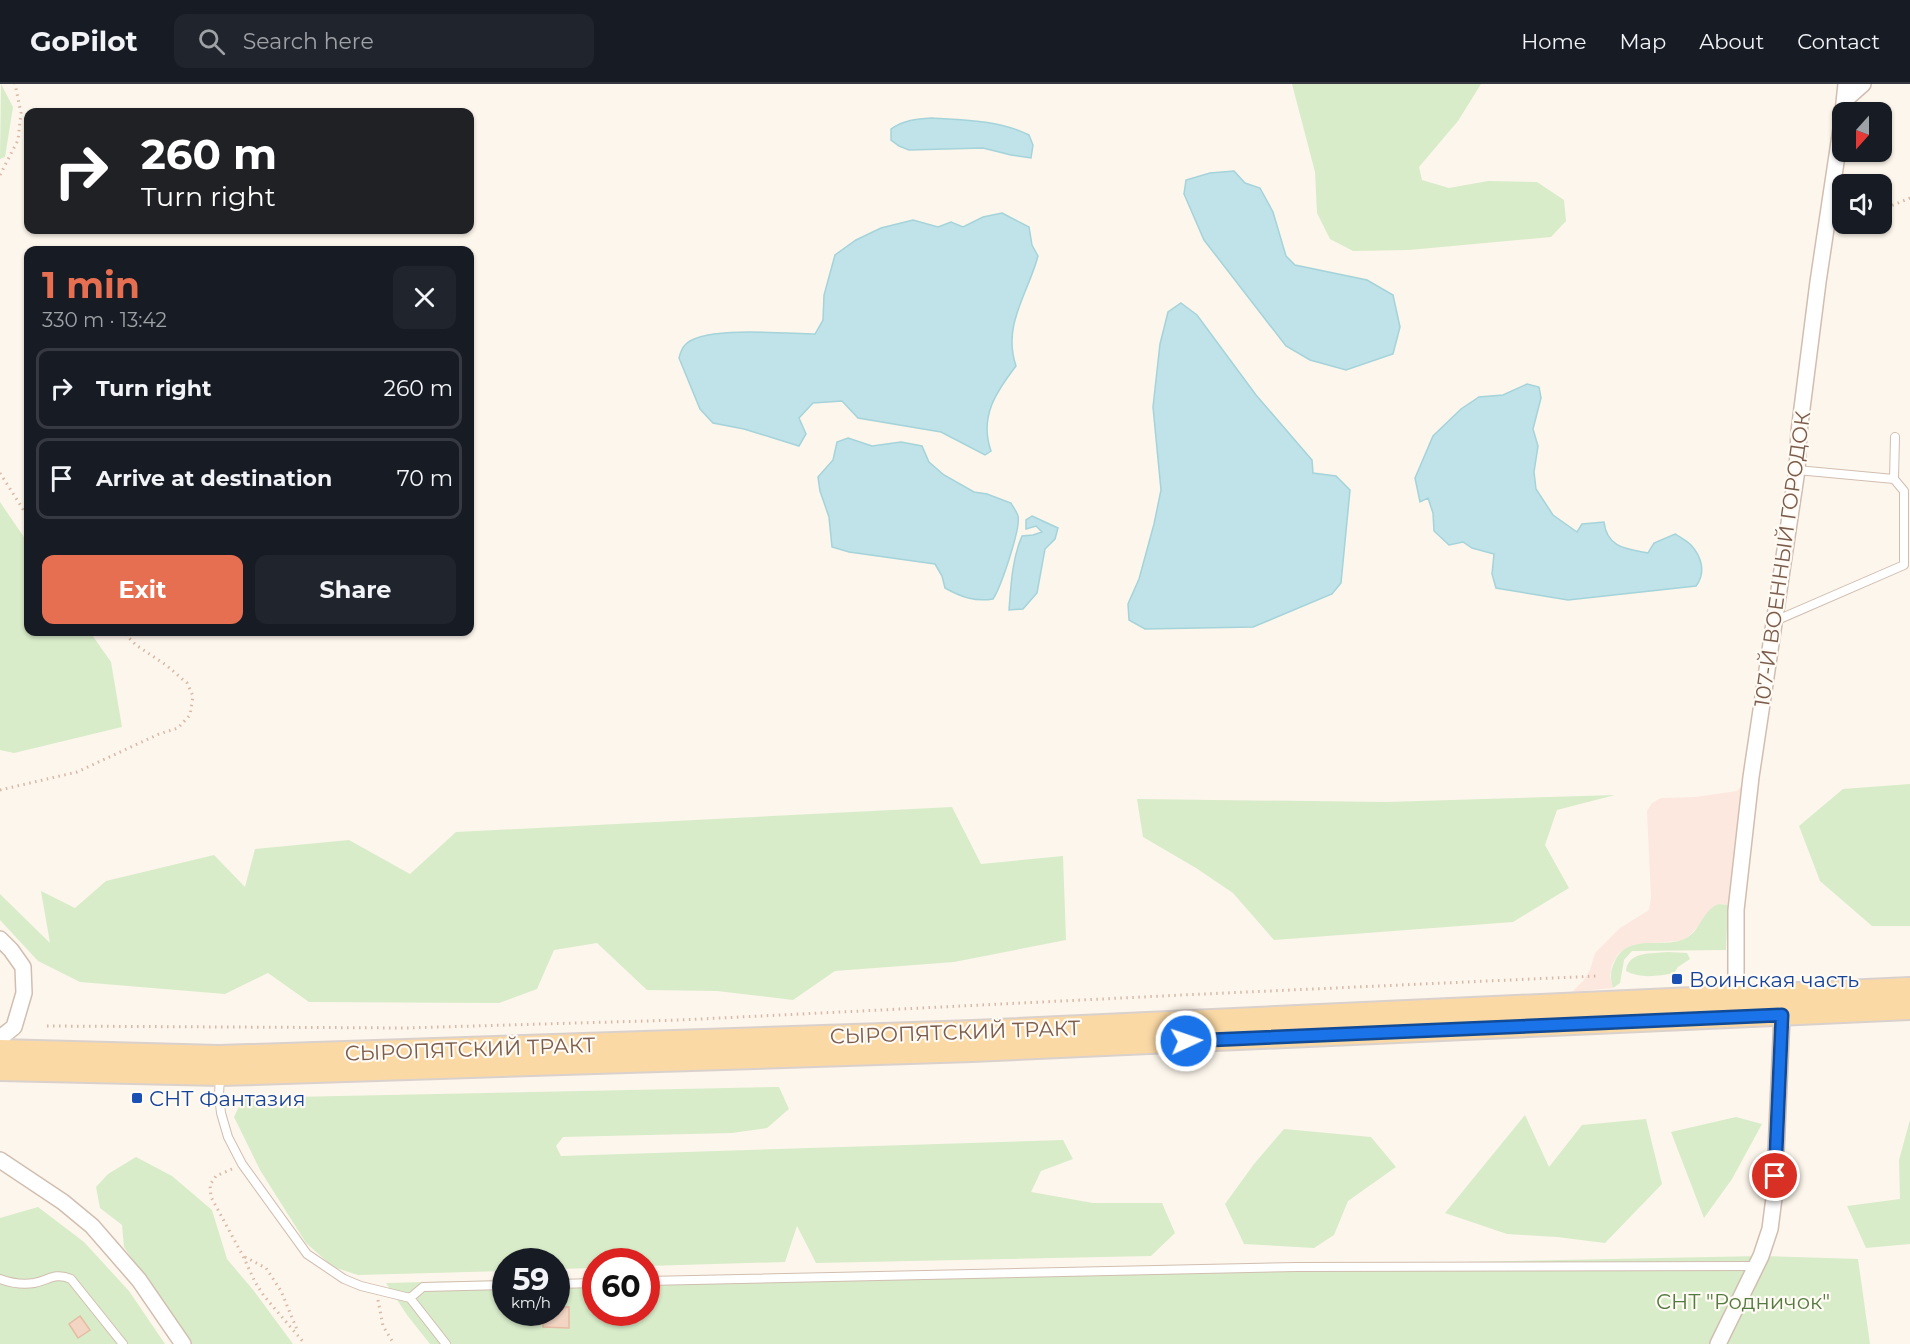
<!DOCTYPE html>
<html lang="en">
<head>
<meta charset="utf-8">
<style>
	body { margin:0; font-family:Montserrat,sans-serif; background:#20242c; color:#f1f3f6; height:100vh; display:flex; flex-direction:column; font-size:22px; white-space:nowrap }
	* { box-sizing:border-box; margin:0 }
	p { font-size:20px; color:#9ea1a6 }
	.icon { flex:none; width:33px; height:33px; fill:none; stroke:currentColor; stroke-width:2; stroke-linecap:round; stroke-linejoin:round }
	.map { position:relative; flex:1; overflow:hidden }
	.sheet { position:absolute; left:24px; top:162px; width:450px; height:390px; display:flex; flex-direction:column; background:#171b24; border-radius:12px; box-shadow:0 2px 4px #0004 }
	.sheet>* { flex:none }
	.hud { position:absolute; left:24px; top:24px; width:450px; height:126px; border-radius:12px; box-shadow:0 2px 4px #0004; background:#202124; color:#fff; overflow:hidden }
	.needle { width:39px; rotate:201deg }
	.buttons { position:absolute; left:1832px; top:18px; display:grid; gap:12px }
	.buttons a { display:grid; place-items:center; width:60px; height:60px; border-radius:12px; background:#171b24; box-shadow:0 2px 4px #0004; font-size:30px }
	.speed { position:absolute; left:492px; top:1164px; display:flex; gap:12px; font-size:30px; font-weight:700; text-align:center }
	.speed>* { display:grid; place-content:center; width:78px; height:78px; border-radius:50%; background:#171b24; box-shadow:0 2px 4px #0004; line-height:1 }
	.speed small { font-size:15px; font-weight:400 }
	.speed .limit { border:9px solid #d22; background:#fff; color:#111 }
	.pin { position:absolute; display:grid; place-items:center; width:51px; height:51px; color:#fff; margin:-26px; border:3px solid #fff; border-radius:50%; box-shadow:0 2px 6px #0007 }
	.me { position:absolute; width:66px; margin:-33px; rotate:87deg; stroke-linejoin:round; filter:drop-shadow(0 0 4px #0008) }
	.turn { display:flex; align-items:center; gap:21px; height:126px; padding:0 18px; font-size:27px }
	.turn .icon { width:78px; height:78px; stroke-width:2.5 }
	.turn b { display:block; font-size:42px; line-height:51px }
	.round { display:grid; place-items:center; flex:none; width:63px; height:63px; border-radius:12px; background:#20242c }
	.overview { display:flex; align-items:center; justify-content:space-between; height:102px; padding:0 18px }
	h1 { font-size:36px; font-weight:700; line-height:45px; color:#e76f51 }
	.button { display:flex; gap:12px; margin-top:auto; padding:12px 18px }
	.button a { flex:1; height:69px; border-radius:12px; background:#e76f51; color:#fff; font-size:24px; font-weight:700; line-height:69px; text-align:center }
	.button a+a { background:#20242c; color:#f1f3f6 }
	ul { padding:0; list-style:none }
	li { display:flex; align-items:center; gap:18px; height:81px; margin:0 12px 9px; padding:0 6px; border:3px solid #363941; border-radius:12px }
	li div { flex:1 }
	li b { display:block; font-size:22px }
	li em { font-style:normal }
	header { display:flex; align-items:center; gap:36px; box-sizing:border-box; height:84px; padding:0 30px; background:#171b24; border-bottom:2px solid #363941 }
	header strong { font-size:28px }
	nav { display:flex; gap:33px; margin-inline-start:auto; font-size:21px }
	.search { width:420px; height:54px; background:#20242c; display:flex; align-items:center; gap:15px; box-sizing:border-box; padding:0 21px; border-radius:12px; color:#9ea1a6; font-size:22px }
	.map>svg:first-child { display:block }
	.commercial { fill:#fde8e0 }
	.green { fill:#d8ecc9 }
	.water { fill:#bfe3e8; stroke:#a5d3da; stroke-width:1.5 }
	.building { fill:#f3d5c3; stroke:#e6bba3; stroke-width:1.5 }
	.lines { fill:none; stroke-linecap:round; stroke-linejoin:round }
	.service-casing { stroke:#d1beb0; stroke-width:10 }
	.minor-casing { stroke:#d1beb0; stroke-width:18 }
	.primary-casing { stroke:#dad1cd; stroke-width:26 }
	.path { stroke:#d9b8a5; stroke-width:3; stroke-dasharray:1.5 4.5; stroke-linecap:butt }
	.service { stroke:#fff; stroke-width:8 }
	.minor { stroke:#fff; stroke-width:15 }
	.primary { stroke:#fbd9a5; stroke-width:22 }
	.route-casing { stroke:#114b97; stroke-width:15 }
	.route { stroke:#1a73e8; stroke-width:10 }
	.transit-dot { fill:#1a4fb4; stroke:#fffaf3; stroke-width:2 }
	.labels { text-anchor:middle; dominant-baseline:central; stroke-width:4.5; stroke-linejoin:round; paint-order:stroke }
	.street-label { font-size:21px; fill:#7a5c4d; stroke:#fffaf3 }
	.transit-label { font-size:21px; fill:#164399; stroke:#fffaf3; text-anchor:start }
	.park-label { font-size:21px; fill:#537a41; stroke:#fffaf3 }
</style>
</head>
<body>
<header>
<strong>GoPilot</strong>
<div class="search"><svg class="icon" aria-label="search" viewBox="0 0 24 24"><circle cx="10" cy="10" r="6"/><path d="M15 15l6 6"/></svg>Search here</div>
<nav><a>Home</a><a>Map</a><a>About</a><a>Contact</a></nav>
</header>
<div class="map">
<svg width="1910" height="1260" viewBox="0 0 1910 1260">
	<rect width="100%" height="100%" fill="#fdf6ec"/>
	<path class="commercial" d="M1746,697L1728,821L1719,820L1686,855L1678,857L1638,860L1627,863L1618,870L1612,881L1610,891L1613,904L1572,908L1584,896L1590,886L1595,869L1620,844L1649,826L1651,814L1647,727L1652,719L1661,714L1695,713L1737,707Z"/>
	<path class="green" d="M1,0L13,23L5,73L0,75Z
		M1292,0H1481L1458,37L1419,83L1422,96L1449,104L1488,97L1537,98L1564,116L1566,137L1551,153L1409,166L1353,167L1330,155L1317,129L1315,88Z
		M0,418L28,459V548H90L111,578L122,643L14,669L0,666Z
		M1910,700V842H1872L1820,797L1799,742L1843,705Z
		M1615,711L1557,726L1545,761L1569,804L1513,838L1274,856L1233,809L1196,784L1143,753L1137,715L1386,718Z
		M952,723L981,780L1063,772L1066,856L954,878L835,887L793,916L717,907L647,906L597,859L554,866L537,905L499,919L309,918L268,889L225,910L80,898L38,877L0,836V810L50,859L41,807L75,824L106,797L214,771L245,803L255,765L349,756L410,790L456,748Z
		M1719,820L1728,821L1726,866L1632,867L1624,876L1620,899L1613,904C1610,893 1610,887 1615,877C1629,847 1666,867 1688,853C1701,845 1703,825 1719,820Z
		M1668,868L1687,869L1690,875L1678,883L1674,889C1658,892 1641,895 1626,887C1628,867 1651,870 1668,868Z
		M779,1003L789,1025L767,1044L732,1049L563,1053L556,1062L561,1072L1063,1056L1073,1075L1041,1087L1031,1108L1093,1119H1162L1175,1149L1151,1172L816,1179L797,1142L785,1178L647,1182L646,1178H596L595,1184L557,1185L556,1178H506L505,1187L358,1191L333,1183L306,1159L260,1086L234,1033L243,1014Z
		M1525,1031L1549,1083L1582,1041L1646,1035L1662,1100L1605,1159L1557,1153L1507,1150L1445,1129Z
		M1736,1033L1762,1040L1732,1095L1704,1134L1671,1048Z
		M1910,1036V1160L1866,1164L1847,1122L1900,1115L1899,1076Z
		M1284,1045L1371,1053L1396,1083L1348,1117L1334,1151L1314,1164L1244,1160L1225,1120L1254,1080Z
		M136,1073L172,1092L212,1126L227,1175L254,1207L293,1260H191L124,1163L122,1141L100,1124L96,1103L108,1090Z
		M38,1123L84,1158L129,1207L165,1260H0V1134Z
		M1761,1172L1858,1175L1870,1260H430L407,1231L386,1199L505,1196L506,1228H556L557,1195H595L596,1228H646L647,1194Z"/>
	<path class="water" d="M932,34C965,36 999,36 1029,51L1033,61L1031,74L1011,71L983,64L909,66L899,62L891,56V45C904,36 916,35 932,34Z
		M1234,87L1245,99L1260,104L1273,128L1286,172L1295,181L1367,196L1393,211L1400,243L1393,270L1346,286L1310,276L1286,262L1204,156L1184,110L1186,96L1210,89Z
		M1002,129L1029,143L1032,161L1038,172C1028,210 1002,241 1016,282C996,308 979,333 991,367L985,371L941,348L858,334L842,317L813,319L799,334L806,350L799,362L744,345L713,339L700,325L679,274C680,270 682,264 685,261C702,241 788,250 815,250L823,236L824,211L835,171L856,156L881,144L913,136L938,143L951,138L963,143L983,133Z
		M1181,219L1197,231L1256,311L1312,376L1313,389L1336,392L1350,406L1341,499L1332,510L1253,543L1145,545L1129,536L1128,520L1139,495L1154,440L1161,406L1153,323L1160,260L1168,228Z
		M1527,300L1539,303L1541,314L1533,345L1538,362L1534,388L1536,405L1553,431L1577,448L1582,440L1604,438C1607,464 1627,465 1648,469L1654,459L1675,450C1680,453 1687,457 1691,461C1702,473 1706,489 1696,502L1568,516L1496,504L1492,490L1494,470L1472,464L1463,458L1449,461L1434,447L1433,429L1428,414L1420,418L1415,394L1433,352L1461,325L1479,313L1503,311Z
		M848,354L872,362L901,358L922,362L929,378L944,391L974,408L987,410L1011,419C1013,423 1017,428 1018,432C1021,444 1001,503 993,515C975,518 961,513 945,504L942,492L935,480L849,468L832,463L829,433L820,407L818,393L833,376L837,358Z
		M1032,432L1058,444L1055,455L1045,465L1037,509L1023,525L1009,526C1011,501 1012,475 1022,452L1033,451L1042,448L1036,442L1026,445V436Z"/>
	<path class="building" d="M556,1223H569V1244L543,1243V1228H556Z
		M80,1232L90,1246L78,1254L69,1240Z"/>
	<g class="lines">
		<defs>
			<path id="service" d="M1797,386L1894,395
				M1775,537L1904,481V407L1894,395L1895,353
				M220,992L219,1011L221,1029L228,1053L242,1080L307,1170L344,1195L361,1202L410,1214L446,1260
				M0,1195C11,1199 22,1201 34,1199C49,1196 55,1188 71,1195L123,1260
				M646,1197L1297,1183L1756,1182
				M556,1200L596,1199
				M410,1214L423,1203L506,1201"/>
			<path id="minor" d="M1845,16L1863,0
				M1843,28L1846,0
				M0,855L11,866L23,883L24,909L14,943L0,954
				M1736,914V826L1751,693L1797,386L1799,348L1818,198L1842,38
				M0,1076L63,1118L92,1142L139,1196L183,1260
				M1718,1260L1761,1172L1770,1145L1774,1114L1782,931"/>
			<path id="primary" d="M0,967L219,973L376,968L973,948L1910,905
				M0,985L221,990L972,966L1910,924"/>
		</defs>
		<use href="#service" class="service-casing"/>
		<use href="#minor" class="minor-casing"/>
		<use href="#primary" class="primary-casing"/>
		<path class="path" d="M0,91L18,56L21,29L15,0
			M1881,126L1910,114
			M1840,144L1849,140
			M0,389L28,433
			M0,706L77,688L159,650L178,644L190,631L193,612L187,599L166,581L136,561L123,548
			M47,942L405,944L680,936L1182,911L1597,892
			M232,1085L216,1092L210,1101L211,1113L243,1172L255,1198L264,1212L305,1260
			M245,1173L266,1184L281,1207L298,1248
			M378,1216L383,1242L394,1260"/>
		<use href="#service" class="service"/>
		<use href="#minor" class="minor"/>
		<use href="#primary" class="primary"/>
	</g>
	<g class="lines">
		<defs>
			<path id="route" d="M1186,957L1782,931L1775,1092"/>
		</defs>
		<use href="#route" class="route-casing"/>
		<use href="#route" class="route"/>
	</g>
	<g class="transit-dot">
		<rect x="1671" y="889" width="12" height="12" rx="3"/>
		<rect x="131" y="1008" width="12" height="12" rx="3"/>
	</g>
	<g class="labels">
		<g class="street-label">
			<text transform="translate(1782 475) rotate(-82)">107-Й ВОЕННЫЙ ГОРОДОК</text>
			<text transform="translate(955 948) rotate(-2)">СЫРОПЯТСКИЙ ТРАКТ</text>
			<text transform="translate(470 965) rotate(-2)">СЫРОПЯТСКИЙ ТРАКТ</text>
		</g>
		<g class="transit-label">
			<text x="1689" y="895">Воинская часть</text>
			<text x="149" y="1014">СНТ Фантазия</text>
		</g>
		<g class="park-label">
			<text x="1743" y="1217">СНТ "Родничок"</text>
		</g>
	</g>
</svg>
<div class="buttons">
<a><svg class="needle" viewBox="-14 -14 28 28"><path d="M0-13l5 13h-10z" fill="#e53935"/><path d="M0 13l5-13h-10z" fill="#9ea1a6"/></svg></a>
<a><svg class="icon" aria-label="sound" viewBox="0 0 24 24"><path d="M4 9h4l5-4v14l-5-4H4zM17 9q2 3 0 6"/></svg></a>
</div>
<div class="speed"><div>59<small>km/h</small></div><div class="limit">60</div></div>
<div class="pin" style="left:1775px;top:1092px;background:#d93025"><svg class="icon" aria-label="arrive" viewBox="0 0 24 24"><path d="M6 21V4h12l-3 4 3 4H6"/></svg></div>
<svg class="me" style="left:1186px;top:957px" viewBox="-20 -20 40 40"><circle r="17" fill="#1a73e8" stroke="#fff" stroke-width="3"/><path d="M0-11L8 9 0 5-8 9z" fill="#fff"/></svg>
<div class="hud">
<div class="turn"><svg class="icon" aria-label="right" viewBox="0 0 24 24"><path d="M7 20v-9h11M14 6l5 5-5 5"/></svg><div><b>260 m</b>Turn right</div></div>
</div>
<section class="sheet">
<div class="overview"><div><h1>1 min</h1><p>330 m · 13:42</p></div><a class="round"><svg class="icon" aria-label="close" viewBox="0 0 24 24"><path d="M6 6l12 12M18 6L6 18"/></svg></a></div>
<ul>
<li><svg class="icon" aria-label="right" viewBox="0 0 24 24"><path d="M7 20v-9h11M14 6l5 5-5 5"/></svg><div><b>Turn right</b></div><em>260 m</em></li>
<li><svg class="icon" aria-label="arrive" viewBox="0 0 24 24"><path d="M6 21V4h12l-3 4 3 4H6"/></svg><div><b>Arrive at destination</b></div><em>70 m</em></li>
</ul>
<div class="button"><a>Exit</a><a>Share</a></div>
</section>
</div>
</body>
</html>
